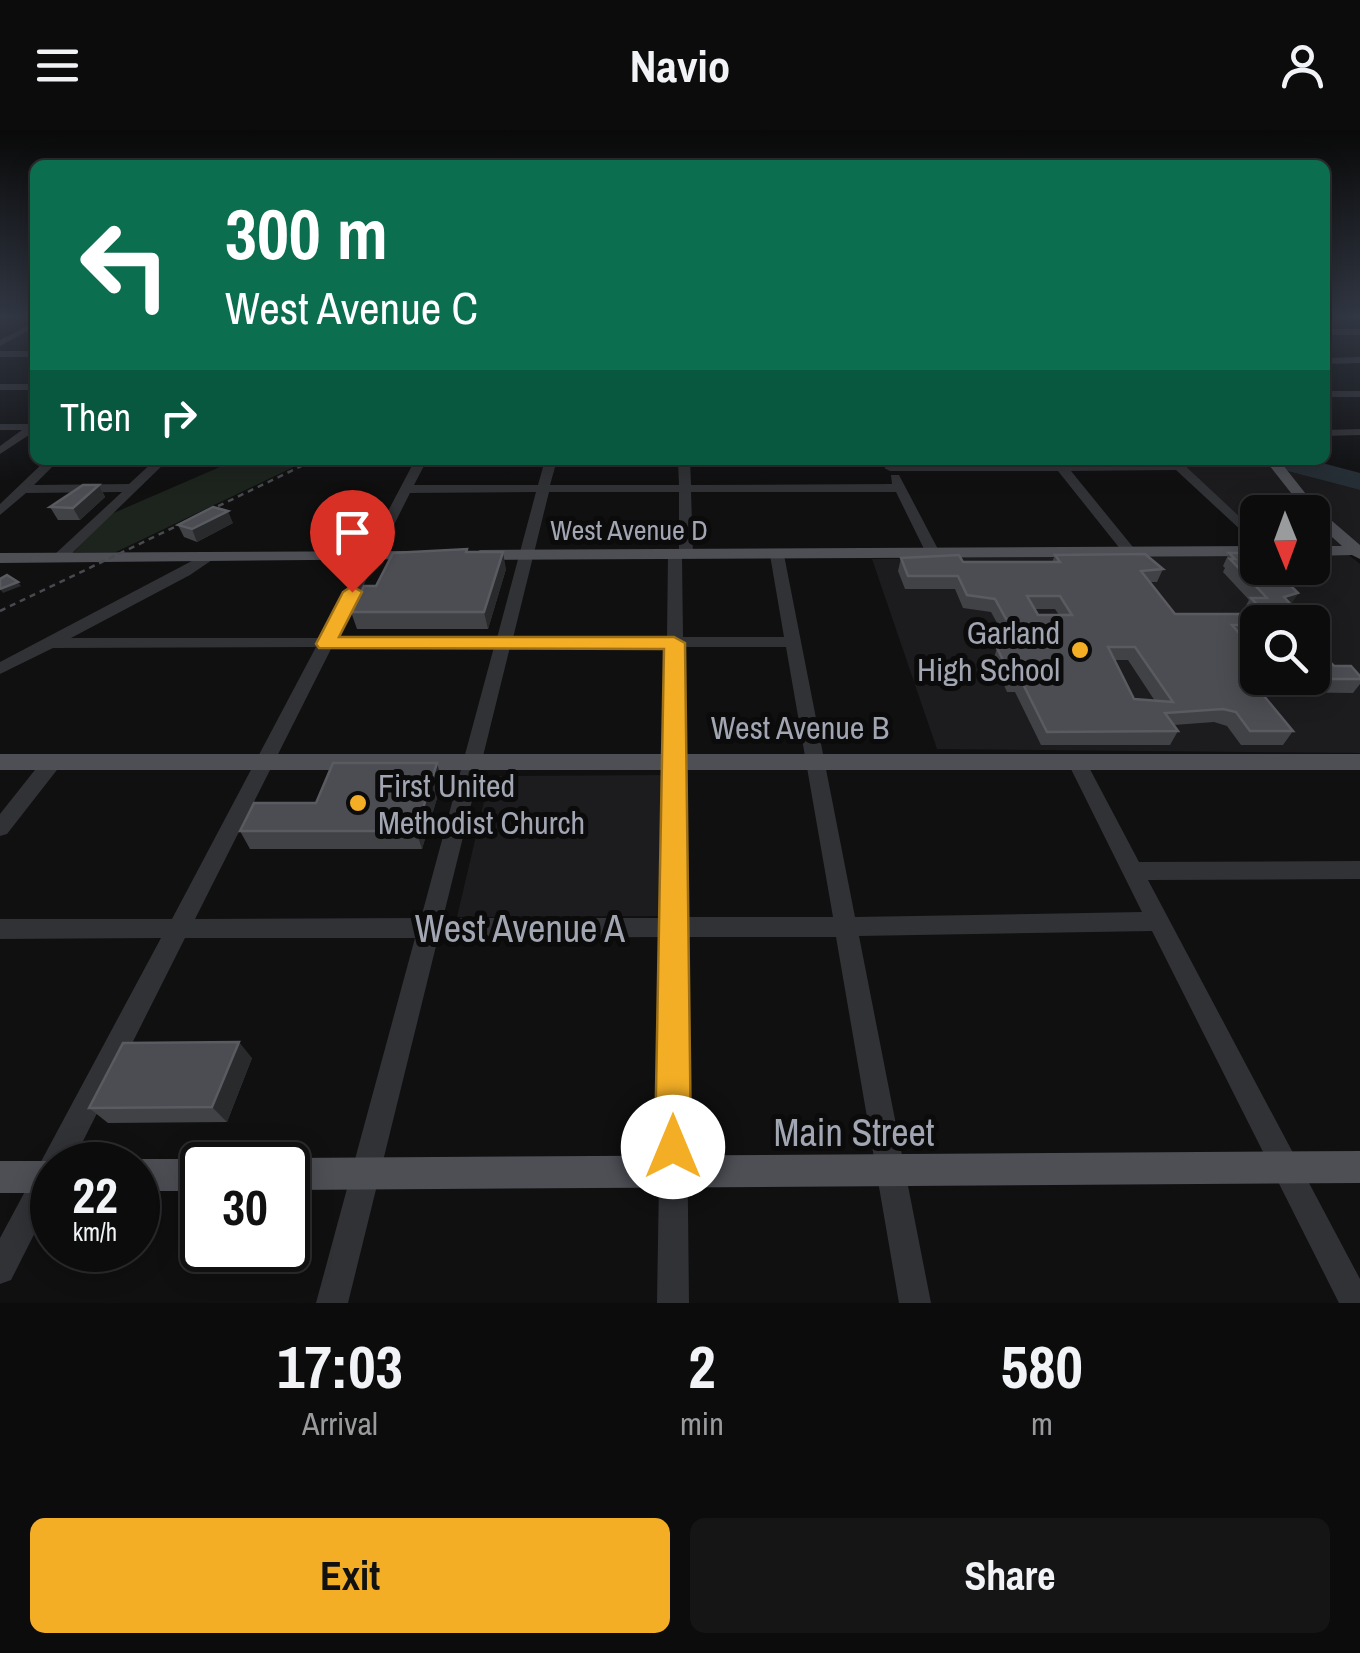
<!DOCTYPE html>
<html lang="en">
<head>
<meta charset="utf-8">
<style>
	body { margin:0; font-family:"Archivo Narrow",sans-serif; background:#151516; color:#f1f3f6; height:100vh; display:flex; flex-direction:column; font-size:38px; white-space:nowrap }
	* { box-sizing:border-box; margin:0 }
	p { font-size:32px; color:#9a9b9d }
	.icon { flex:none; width:55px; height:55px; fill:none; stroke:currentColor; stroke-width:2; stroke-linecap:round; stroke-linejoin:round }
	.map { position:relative; height:1173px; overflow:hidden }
	.details { display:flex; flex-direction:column; background:#0c0c0d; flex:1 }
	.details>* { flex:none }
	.banner { position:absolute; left:30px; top:30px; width:1300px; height:305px; border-radius:15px; box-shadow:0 5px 25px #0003,0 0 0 2px #2c2c2e; background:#0b6e4f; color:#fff; overflow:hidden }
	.needle { width:65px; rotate:179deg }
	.tools { position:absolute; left:1240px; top:365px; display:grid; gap:20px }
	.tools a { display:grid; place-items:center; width:90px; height:90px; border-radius:15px; background:#0c0c0d; box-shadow:0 5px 25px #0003,0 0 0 2px #2c2c2e; font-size:50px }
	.speed { position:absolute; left:30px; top:1012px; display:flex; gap:20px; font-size:50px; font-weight:700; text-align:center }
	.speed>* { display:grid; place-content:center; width:130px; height:130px; border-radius:50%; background:#0c0c0d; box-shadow:0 5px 25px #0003,0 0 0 2px #2c2c2e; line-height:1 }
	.speed small { font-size:25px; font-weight:400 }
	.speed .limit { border:5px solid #111; border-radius:15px; background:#fff; color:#111 }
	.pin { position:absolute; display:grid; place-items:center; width:85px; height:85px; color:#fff; margin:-102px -42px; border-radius:50% 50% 50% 0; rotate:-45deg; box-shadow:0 0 10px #0007 }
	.pin .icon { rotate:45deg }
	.me { position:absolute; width:110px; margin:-55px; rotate:0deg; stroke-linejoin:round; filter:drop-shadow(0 0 8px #0008) }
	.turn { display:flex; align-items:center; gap:35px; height:210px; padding:0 30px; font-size:45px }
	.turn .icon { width:130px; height:130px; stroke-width:2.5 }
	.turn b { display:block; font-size:70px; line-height:85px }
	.then { display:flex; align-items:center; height:95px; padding:0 30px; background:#0003; gap:20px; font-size:38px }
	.eta { display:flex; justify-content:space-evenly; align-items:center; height:170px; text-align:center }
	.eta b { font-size:60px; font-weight:800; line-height:70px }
	.button { display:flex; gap:20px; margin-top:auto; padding:20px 30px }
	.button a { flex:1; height:115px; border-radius:15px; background:#f3ae26; color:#111; font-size:40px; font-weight:800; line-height:115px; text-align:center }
	.button a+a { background:#151516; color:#f1f3f6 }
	header { display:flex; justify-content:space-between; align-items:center; height:130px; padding:0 30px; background:#0c0c0d; font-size:45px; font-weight:800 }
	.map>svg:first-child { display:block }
	.built { fill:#1c1c1e; fill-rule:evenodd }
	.green { fill:#1c241d }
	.water { fill:#262e35 }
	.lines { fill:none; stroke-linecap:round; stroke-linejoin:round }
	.minor { fill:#313236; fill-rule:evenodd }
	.major { fill:#4d4f55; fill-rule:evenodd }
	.rail { stroke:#484a4f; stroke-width:2.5; stroke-dasharray:6 5; stroke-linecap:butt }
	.wall { fill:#414246; fill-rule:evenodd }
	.shaded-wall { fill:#292a2c }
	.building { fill:#4c4d52; stroke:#595b61; stroke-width:2.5; fill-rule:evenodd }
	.route { fill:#f3ae26; stroke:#9e7119; stroke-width:2.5 }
	.poi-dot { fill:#f3ae26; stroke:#0b0b0c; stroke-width:4 }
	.labels { text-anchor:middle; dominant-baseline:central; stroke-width:10; stroke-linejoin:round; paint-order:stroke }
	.far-street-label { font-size:28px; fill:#a1a6b2; stroke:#0b0b0c }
	.poi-label { font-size:32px; fill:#a1a6b2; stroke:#0b0b0c; text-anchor:end }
	.street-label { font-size:32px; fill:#a1a6b2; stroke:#0b0b0c }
	.near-street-label { font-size:38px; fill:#a1a6b2; stroke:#0b0b0c }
</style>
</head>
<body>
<header><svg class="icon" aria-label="menu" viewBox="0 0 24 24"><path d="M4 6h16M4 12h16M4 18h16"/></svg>Navio<svg class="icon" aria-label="person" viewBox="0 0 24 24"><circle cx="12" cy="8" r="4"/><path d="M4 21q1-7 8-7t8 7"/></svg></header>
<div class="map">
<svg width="1360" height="1173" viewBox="0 0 1360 1173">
	<rect width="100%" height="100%" fill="#101011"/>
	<path class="built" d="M1178,330H1245L1360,360V417H1313L1312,382H1258L1257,405Z
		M1257,425L1258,438H1312L1313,425H1349L1360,434V623L937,619L872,429ZM1258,492H1312V548H1258Z
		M667,645L666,786L457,787L490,646Z"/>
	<path class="green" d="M236,330H308L116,422H74L109,385Z"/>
	<path class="water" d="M1245,330H1311L1360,343V360Z"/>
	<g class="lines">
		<path class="minor" d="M35,192V197L0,216V210Z
			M1325,199H1360V205H1325Z
			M0,221H35V227H0Z
			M1360,227V233L1325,234V228Z
			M0,254H35V260H0Z
			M1325,261H1360V267H1325Z
			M0,294H34L35,301L0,324V316L22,300H0Z
			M1360,299V305L1325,306V300Z
			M46,330H59L34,355L129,354L155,330H168L64,431H54V425L122,362L26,363L0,385V374Z
			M415,330H427L414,355H538L545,330H557L550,355H679L678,330H690L691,355L892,354L891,345H899L940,423L938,426H928L926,423L896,362H691L693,425L691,428H682L683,507H784L770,425L777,421L784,425L855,787L1142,782L1067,631L1069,626H1083L1139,732L1360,731V749L1148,750L1360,1149V1173H1339L1152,801L859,806L931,1173H899L836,807H685L689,1173H657L663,807L438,808L348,1173H316L415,808H185L71,1035H52V1069L11,1150L0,1154V1108L161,808L0,809V789H172L316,517L53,518L0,544V532L207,423L212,424V430L190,445L71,508H321ZM536,362L497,508H337L410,363ZM549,362H679V422H670L668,425L667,507L513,508ZM332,517H494L421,788L195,789ZM510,517H667L663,788H443ZM683,517H786L833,787H685Z
			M1056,330L1065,334H1169L1166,330H1179L1258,404V416L1176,340L1071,341L1137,422L1130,426L1125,425L1058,341H890L884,338L890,335L1053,334Z
			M53,624L60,626L62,631L60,636L7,704L0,706V684L46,626Z"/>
		<path class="major" d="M1265,330H1279L1317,378L1360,415V429L1352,425L1312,426V416H1342L1312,389V382H1306Z
			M1258,416V426L480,430L472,425L480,420Z
			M416,421L422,423V429L0,433V423Z
			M0,624H1360V640H0Z
			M1360,1021V1053L288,1060V1035H276L288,1028Z
			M138,1029H202L214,1035H202V1061H138V1035H126Z
			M0,1031H52L62,1035H52V1063H0Z"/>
		<path class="rail" d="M0,481L314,330"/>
	</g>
	<path class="wall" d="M99,355L105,367L80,390H58L50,377Z
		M233,393L197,412L184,407L178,395Z
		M468,422L506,439L488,499H357L351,482L376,456Z
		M1229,423L1298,463L1291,474L1258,492V510L1256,508H1243L1258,548L1334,536L1360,546V554L1353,563L1261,562L1293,601L1283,615H1241L1227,596L1214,592L1174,595L1178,601L1170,615H1041L1015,562H1007L993,531L997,518H1002L1004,513H1016L1010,502H1002L991,482L963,478L955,459H905L898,441L901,428L963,432H1052L1055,425L1163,439L1157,452H1150L1175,484H1247L1243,481L1249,470L1223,442L1225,438L1223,436ZM1034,479H1055L1059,485H1038ZM1114,530H1128L1155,571L1134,569Z
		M437,633L442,651L422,719H250L240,701L316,673Z
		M252,928L227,992L108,993L89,978Z"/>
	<path class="shaded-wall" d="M99,355L105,367L80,390L73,378Z
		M228,381L233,393L197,412L192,399Z
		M503,422L506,439L488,499L484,482Z
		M18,452L21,456L3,463L0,459Z
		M1298,463L1290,476L1284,467Z
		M437,633L442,651L422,719L416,701Z
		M239,912L252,928L227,992L212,977Z"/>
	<path class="building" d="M83,355H99L73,378L50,377Z
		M213,377L228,381L192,399L178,395Z
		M467,419L466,422H503L484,482H351L364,456H376L393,423Z
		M1229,423H1252L1258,425V438H1273L1298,463L1284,467L1307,492H1258V495H1232L1258,525V548H1312V514L1334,536H1351L1360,546V549H1250L1293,601H1250L1236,582L1223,579L1165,583L1178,601L1047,602L1020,548H1012L997,518H1006L1004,513H1027L1014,489H1006L995,469L967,465L958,446H908L901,428L959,425L963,432H1060L1055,425L1145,424L1163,439L1141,441L1175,484H1266L1251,468H1267L1230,429H1235ZM1027,466H1060L1072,485H1038ZM1108,517H1135L1173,572L1134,569Z
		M7,445L18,452L0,459V449Z
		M333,633H437L416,701H240L254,673H316Z
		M239,912L212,977L89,978L123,913Z"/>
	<linearGradient id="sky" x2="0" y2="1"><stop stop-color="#090909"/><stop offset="0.53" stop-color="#313743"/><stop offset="1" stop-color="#313743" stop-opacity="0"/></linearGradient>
	<rect width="1360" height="352" fill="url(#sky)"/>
	<path class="route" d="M352,456L362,462L339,507H674L685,513L691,1017L686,1030L673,1035L661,1030L655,1017L664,519L319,518L316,514L343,462Z"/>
	<g class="poi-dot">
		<circle cx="1080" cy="520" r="10"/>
		<circle cx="358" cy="673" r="10"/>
	</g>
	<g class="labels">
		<g class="far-street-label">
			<text x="629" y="400">West Avenue D</text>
		</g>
		<g class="poi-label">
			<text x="1060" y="502">Garland<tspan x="1060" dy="37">High School</tspan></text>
			<text x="378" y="655" text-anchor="start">First United<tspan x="378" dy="37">Methodist Church</tspan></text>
		</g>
		<g class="street-label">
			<text x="800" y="597">West Avenue B</text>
		</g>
		<g class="near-street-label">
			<text x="520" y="798">West Avenue A</text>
			<text x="854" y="1002">Main Street</text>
		</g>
	</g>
</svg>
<div class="tools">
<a><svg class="needle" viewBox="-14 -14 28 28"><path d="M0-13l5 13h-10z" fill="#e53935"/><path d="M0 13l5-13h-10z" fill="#9a9b9d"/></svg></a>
<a><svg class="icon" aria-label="search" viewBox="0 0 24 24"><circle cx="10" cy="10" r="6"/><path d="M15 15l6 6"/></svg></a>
</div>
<div class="speed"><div>22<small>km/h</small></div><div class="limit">30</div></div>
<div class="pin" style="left:352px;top:462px;background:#d93025"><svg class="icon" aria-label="arrive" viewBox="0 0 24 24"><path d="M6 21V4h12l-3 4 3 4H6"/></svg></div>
<svg class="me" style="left:673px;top:1017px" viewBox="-20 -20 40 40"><circle r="19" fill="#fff"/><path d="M0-13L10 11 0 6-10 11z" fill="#f3ae26"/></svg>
<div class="banner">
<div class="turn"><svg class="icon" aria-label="left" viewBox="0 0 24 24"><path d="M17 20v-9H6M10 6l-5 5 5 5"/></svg><div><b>300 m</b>West Avenue C</div></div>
<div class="then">Then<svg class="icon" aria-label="right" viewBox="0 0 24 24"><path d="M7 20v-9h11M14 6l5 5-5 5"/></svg></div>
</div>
</div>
<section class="details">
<div class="eta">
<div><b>17:03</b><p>Arrival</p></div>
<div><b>2</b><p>min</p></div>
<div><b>580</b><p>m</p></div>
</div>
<div class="button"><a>Exit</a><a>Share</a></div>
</section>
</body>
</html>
